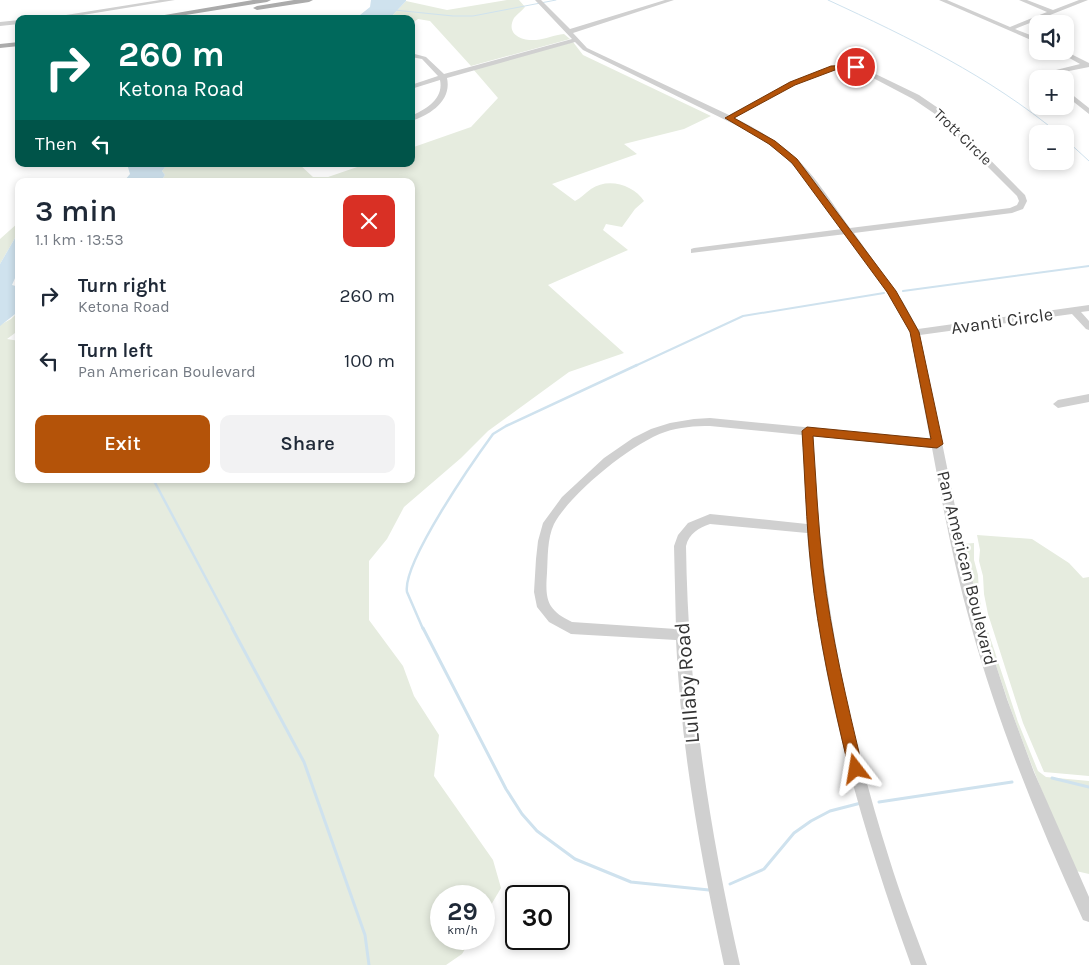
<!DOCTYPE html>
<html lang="en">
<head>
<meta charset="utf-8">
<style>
	body { margin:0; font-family:Karla,sans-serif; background:#f2f2f3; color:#1f2937; height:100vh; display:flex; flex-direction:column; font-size:19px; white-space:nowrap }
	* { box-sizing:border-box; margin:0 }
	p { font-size:16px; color:#747a83 }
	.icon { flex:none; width:28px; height:28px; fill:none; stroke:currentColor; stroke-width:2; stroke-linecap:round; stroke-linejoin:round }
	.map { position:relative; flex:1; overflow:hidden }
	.drawer { position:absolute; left:15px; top:178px; width:400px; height:305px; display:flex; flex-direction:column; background:#fff; border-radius:10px; box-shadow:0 2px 8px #0003 }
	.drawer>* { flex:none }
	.guide { position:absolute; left:15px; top:15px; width:400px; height:152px; border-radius:10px; box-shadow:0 2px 8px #0003; background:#00695c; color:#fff; overflow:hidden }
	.buttons { position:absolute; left:1029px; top:15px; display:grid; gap:10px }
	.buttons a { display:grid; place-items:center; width:45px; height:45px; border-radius:10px; background:#fff; box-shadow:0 2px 8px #0003; font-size:25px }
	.speed { position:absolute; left:430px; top:885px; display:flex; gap:10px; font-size:25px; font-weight:700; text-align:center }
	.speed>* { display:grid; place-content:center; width:65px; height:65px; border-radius:50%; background:#fff; box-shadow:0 2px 8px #0003; line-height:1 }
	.speed small { font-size:12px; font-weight:400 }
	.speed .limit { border:2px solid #111; border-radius:8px; background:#fff; color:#111 }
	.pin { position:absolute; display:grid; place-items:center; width:42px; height:42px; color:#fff; margin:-21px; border:2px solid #fff; border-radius:50%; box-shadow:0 1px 5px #0007 }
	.me { position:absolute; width:55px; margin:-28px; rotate:346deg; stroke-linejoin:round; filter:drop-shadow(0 0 4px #0008) }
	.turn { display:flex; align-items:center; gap:18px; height:105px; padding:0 20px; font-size:22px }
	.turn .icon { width:65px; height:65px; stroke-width:2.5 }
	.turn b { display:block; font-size:35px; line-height:42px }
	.then { display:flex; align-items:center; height:48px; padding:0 20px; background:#0003; gap:10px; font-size:19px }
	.round { display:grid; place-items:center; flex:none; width:52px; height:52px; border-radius:10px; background:#f2f2f3 }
	.headline { display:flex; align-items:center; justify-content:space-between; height:85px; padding:0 20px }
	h1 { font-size:30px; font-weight:600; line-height:38px }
	.button { display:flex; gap:10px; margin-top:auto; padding:10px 20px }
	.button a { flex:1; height:58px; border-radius:10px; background:#b45309; color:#fff; font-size:20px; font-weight:600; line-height:58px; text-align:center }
	.button a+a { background:#f2f2f3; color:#1f2937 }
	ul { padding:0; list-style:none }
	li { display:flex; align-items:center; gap:15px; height:65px; padding:0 20px }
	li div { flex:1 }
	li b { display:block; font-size:19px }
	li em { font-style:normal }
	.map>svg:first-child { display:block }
	.green { fill:#e6ecdf }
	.water { fill:#cfe2ee }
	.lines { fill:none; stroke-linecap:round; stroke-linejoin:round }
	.stream-far3 { stroke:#cfe2ee; stroke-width:1 }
	.stream-far2 { stroke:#cfe2ee; stroke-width:2 }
	.stream-far1 { stroke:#cfe2ee; stroke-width:2.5 }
	.stream { stroke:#cfe2ee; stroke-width:3 }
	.minor { fill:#d0d0d0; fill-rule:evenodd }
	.major { fill:#ababab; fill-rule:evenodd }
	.route { fill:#b45309; stroke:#753606 }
	.labels { text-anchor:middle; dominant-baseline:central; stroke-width:5; stroke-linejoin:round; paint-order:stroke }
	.far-street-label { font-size:15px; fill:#333; stroke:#fff }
	.street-label { font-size:18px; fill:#333; stroke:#fff }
	.near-street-label { font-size:21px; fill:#333; stroke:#fff }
</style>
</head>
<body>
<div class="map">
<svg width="1089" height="965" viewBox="0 0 1089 965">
	<rect width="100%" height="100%" fill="#fff"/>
	<path class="green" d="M507,0H519L525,7C522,11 517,14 514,18C505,35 523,41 536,40C546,39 554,35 564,34L570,39L471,66L430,21L418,19L411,24V19H389L406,1L447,10Z
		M573,42L583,55L711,116L684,129L624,144L637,154L552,184L575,201C581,198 585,193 591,189C608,177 634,185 644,201L635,209L622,227L606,224L603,230L628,250L548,285L624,353L569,372L488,431L461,458L404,507L387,539L369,561V620L403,666L414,696L439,735L434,776L493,860L501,888L484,917V896H441V939H471L462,954L446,965H0V325L11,319L19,311V330L7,339L19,341V479H411V181H161L165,175L162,171L166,166L174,164H299L313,177H328L366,164H411V148L471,127L498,98L473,69Z
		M19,222V231L0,264V239Z
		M977,535L1032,539L1069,563L1083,578L1089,577V776L1044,772L1023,723L988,614L984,594L983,576L979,561L980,550Z
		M974,543V560L978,575L979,593L982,613L1018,722L1038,771L1046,777L1089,781V874L1076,871C1029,765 988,657 963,544Z"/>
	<path class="water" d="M371,0H406V1L389,19H355L370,7Z
		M127,164H174L166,166L162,171L165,175L161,181H121L125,180L130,174Z
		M19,231V269L12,285L19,287V311L0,326V264Z"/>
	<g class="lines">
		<path class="stream-far3" d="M828,0C910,38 989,76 1059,134
			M394,10L453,16H473L556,0
			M1065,139L1089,161"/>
		<path class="stream-far2" d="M903,291L1089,266
			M635,366L743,316L884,293"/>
		<path class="stream-far1" d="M153,479L233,629
			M423,629L407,592C402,563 474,460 493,434L506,426L637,365"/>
		<path class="stream" d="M232,628L304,762L365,935L369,965
			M423,628L506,789L522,814L537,831L575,859L631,882L709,890
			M1052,778L1089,787
			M879,802L1012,782
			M730,884L764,869L794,833L811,821L830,811L861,803"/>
		<path class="minor" d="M160,0H175L58,19H41Z
			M535,0H541L570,29L665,0H674L573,33L587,48L729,115L790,82L839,64L859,66L919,95L941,110L1025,195L1027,201L1023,209L1012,213L854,233L903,302L918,329L1089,305V311L1081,312L1089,321V330L1086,329L1072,314L920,335L957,516L983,625L1007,699L1034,772L1089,897V922L1083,920C1039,824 999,727 971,626C954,567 943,507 932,448L813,436C819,580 845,720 889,858C900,894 914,930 927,965H911C861,826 819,682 807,533L710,524C699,528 689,533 686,546C688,690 708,824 740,965H724C701,858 681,750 676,640L571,634L549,622L537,607L534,592L536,559L538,541L543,523L562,497L604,458L633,438L651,429L670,423L694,419L710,418L930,439L910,333L895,304L846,234L691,253V249L694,248L842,229L804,177L782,154L754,134L583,50L575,42L447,78C452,101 430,115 411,121V116C426,109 444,99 440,80L411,89V85L438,76L422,59L411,57V53L426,57L444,74L572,39ZM840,68L856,69L913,99L935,114L1017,196L1019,201L1017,205L1010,208L850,228C831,202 813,171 787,150C771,137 753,127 735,118L794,84ZM710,426L802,435L807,524L710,514L688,523L678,535L674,546L676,629L572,622C547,610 545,600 547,573C548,557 547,539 554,524C570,494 632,443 665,432C679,427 695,426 710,426Z
			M939,0H947L1010,27L1047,12L1019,0H1027L1053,10L1079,0H1088L1015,29L1038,38V43Z
			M19,20V24L0,26V22Z
			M1057,51H1065L1089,63V67L1049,75V79H1043L1044,73L1080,64Z
			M1065,89L1089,108V114L1065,95Z
			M1089,394V402L1058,408L1053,404L1058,400Z"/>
		<path class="major" d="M253,0H271L267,2L161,19H141Z
			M294,0H313L309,2L257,10L253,8L257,6Z
			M19,42V46L0,48V44Z"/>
	</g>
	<path class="route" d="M856,65L859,67L858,69L835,70L795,85L734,118L775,141L797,159L896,291L919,332L943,444L937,448L813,436C816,480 818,524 823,568C831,636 847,702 863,769L861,774L856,776L851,774L849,769C833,702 818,636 811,568C806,522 805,476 802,431L807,427L931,439L910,332L887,292L792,163L769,144L725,118L790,82L831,66Z"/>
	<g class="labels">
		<g class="far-street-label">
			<text transform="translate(963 137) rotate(44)">Trott Circle</text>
		</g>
		<g class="street-label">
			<text transform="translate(1002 321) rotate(-8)">Avanti Circle</text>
			<text transform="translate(967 568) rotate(76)">Pan American Boulevard</text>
		</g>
		<g class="near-street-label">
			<text transform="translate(687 683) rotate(-95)">Lullaby Road</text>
		</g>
	</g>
</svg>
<div class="buttons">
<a><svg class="icon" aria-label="sound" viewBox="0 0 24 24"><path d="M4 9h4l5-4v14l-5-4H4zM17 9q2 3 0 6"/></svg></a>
<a>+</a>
<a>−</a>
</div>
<div class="speed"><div>29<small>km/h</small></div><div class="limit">30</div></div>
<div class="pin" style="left:856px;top:67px;background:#d93025"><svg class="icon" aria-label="arrive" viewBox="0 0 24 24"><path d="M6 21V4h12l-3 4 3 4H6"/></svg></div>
<svg class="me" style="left:856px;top:769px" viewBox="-20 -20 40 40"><path d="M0-17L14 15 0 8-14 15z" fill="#b45309" stroke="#fff" stroke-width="4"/></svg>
<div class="guide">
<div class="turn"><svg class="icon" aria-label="right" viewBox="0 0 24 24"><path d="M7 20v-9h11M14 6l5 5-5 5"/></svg><div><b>260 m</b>Ketona Road</div></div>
<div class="then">Then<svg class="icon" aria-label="left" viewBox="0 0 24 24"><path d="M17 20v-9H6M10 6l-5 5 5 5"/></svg></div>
</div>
<section class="drawer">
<div class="headline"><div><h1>3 min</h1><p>1.1 km · 13:53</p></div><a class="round" style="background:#d93025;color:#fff"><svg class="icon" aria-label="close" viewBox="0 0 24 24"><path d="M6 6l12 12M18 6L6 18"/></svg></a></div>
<ul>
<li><svg class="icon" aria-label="right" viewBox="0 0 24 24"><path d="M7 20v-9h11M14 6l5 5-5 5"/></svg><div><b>Turn right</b><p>Ketona Road</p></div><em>260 m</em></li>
<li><svg class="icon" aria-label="left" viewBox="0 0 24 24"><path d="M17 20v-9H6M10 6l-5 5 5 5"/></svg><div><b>Turn left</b><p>Pan American Boulevard</p></div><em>100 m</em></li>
</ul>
<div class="button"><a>Exit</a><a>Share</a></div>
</section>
</div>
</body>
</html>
